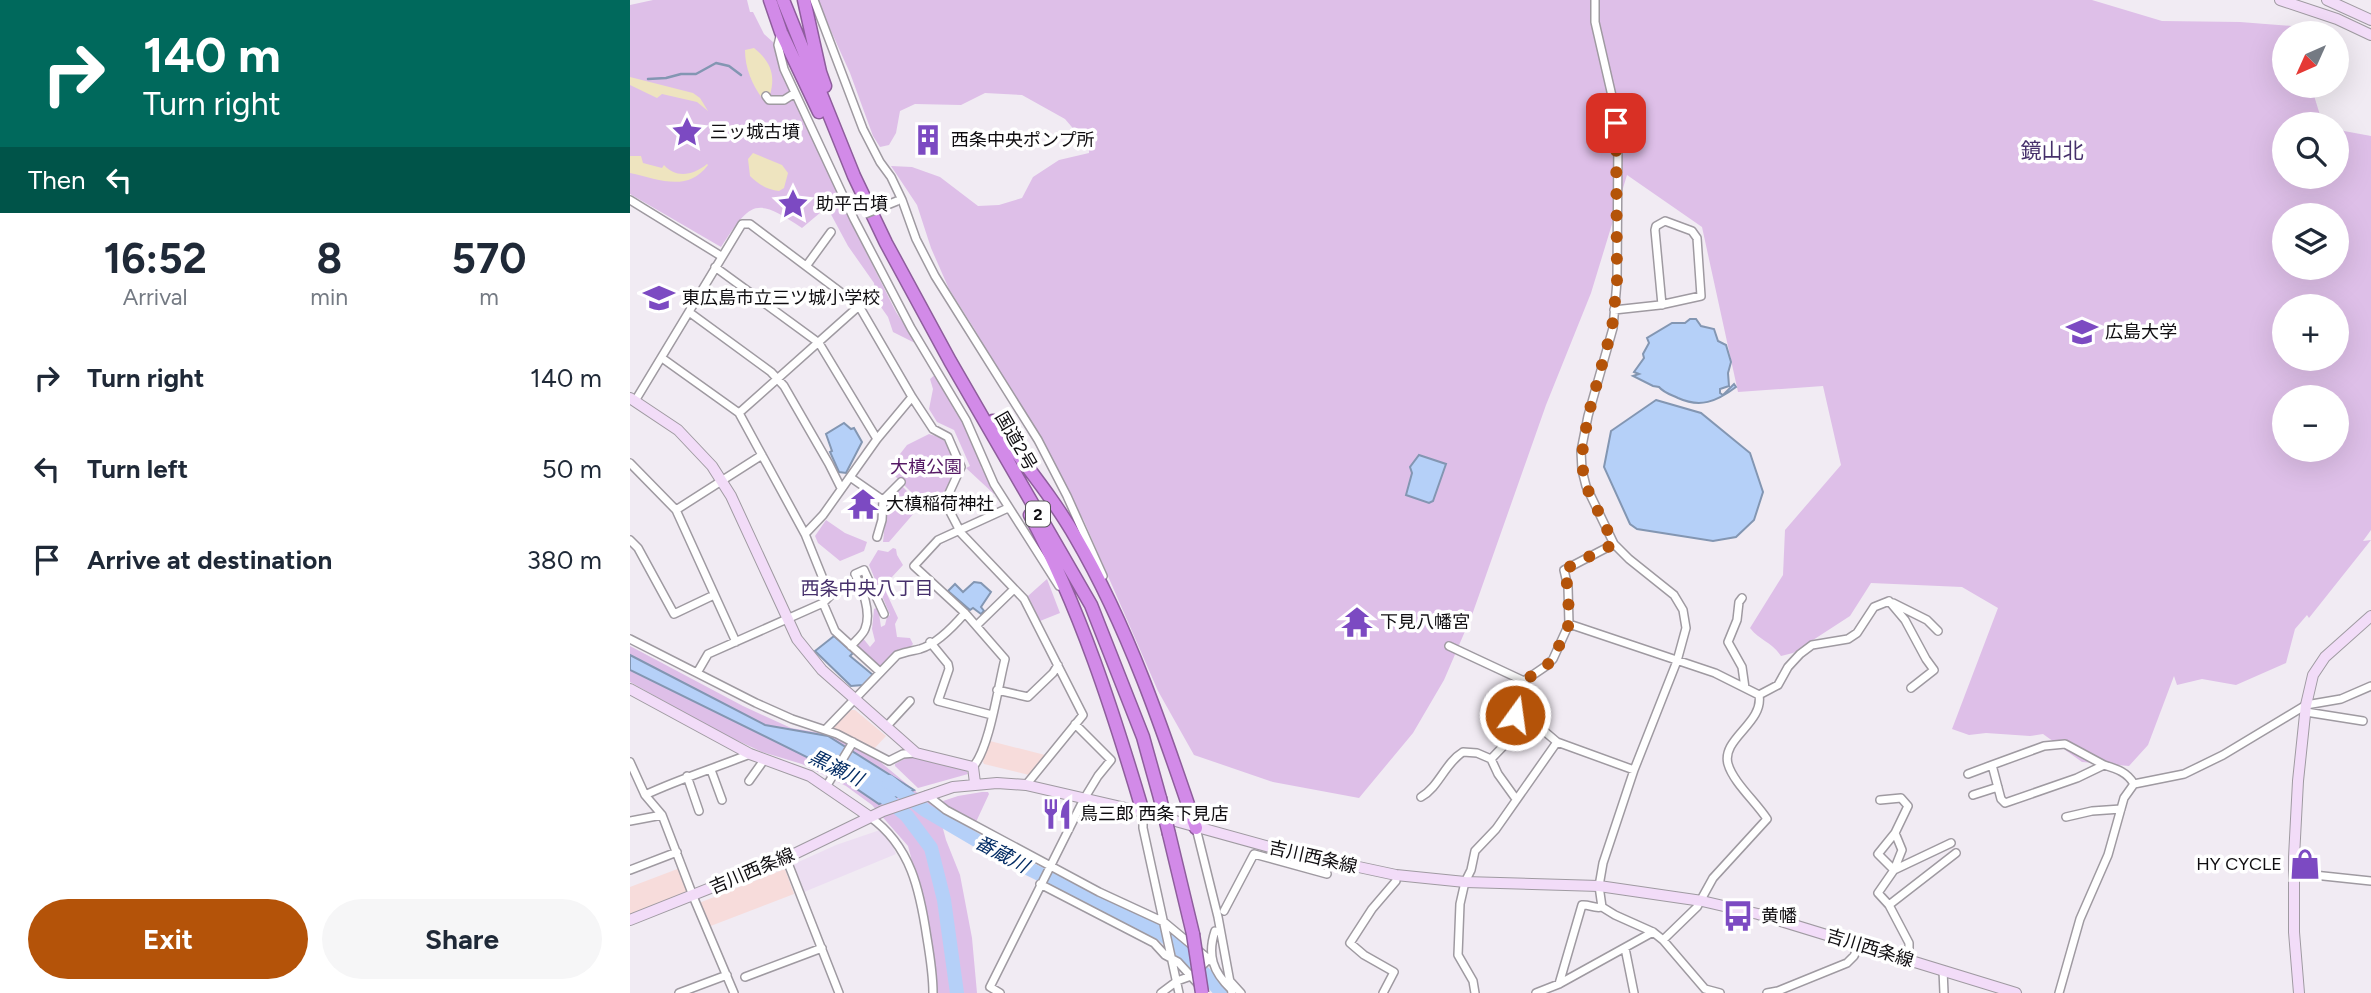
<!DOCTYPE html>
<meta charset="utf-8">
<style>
body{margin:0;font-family:Figtree,"Noto Sans JP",sans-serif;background:#f6f6f7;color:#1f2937;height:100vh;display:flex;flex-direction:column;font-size:26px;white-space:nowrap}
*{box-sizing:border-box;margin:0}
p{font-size:23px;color:#747a83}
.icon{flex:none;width:38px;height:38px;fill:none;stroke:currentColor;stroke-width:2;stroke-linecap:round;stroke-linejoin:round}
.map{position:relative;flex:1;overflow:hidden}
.drawer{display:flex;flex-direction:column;background:#fff;width:630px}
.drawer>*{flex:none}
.guide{background:#00695c;color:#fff;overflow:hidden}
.needle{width:46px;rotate:225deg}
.controls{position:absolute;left:1642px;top:21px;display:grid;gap:14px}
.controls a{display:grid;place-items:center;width:77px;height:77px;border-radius:50%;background:#fff;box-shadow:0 7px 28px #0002;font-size:35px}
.pin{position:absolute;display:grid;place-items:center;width:60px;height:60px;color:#fff;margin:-30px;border-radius:14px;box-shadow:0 4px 10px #0006}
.me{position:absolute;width:77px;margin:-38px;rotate:14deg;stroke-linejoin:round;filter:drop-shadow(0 0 5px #0008)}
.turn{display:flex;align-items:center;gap:24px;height:147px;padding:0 28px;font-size:32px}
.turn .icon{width:91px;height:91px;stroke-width:2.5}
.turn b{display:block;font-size:49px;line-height:60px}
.then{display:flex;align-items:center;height:66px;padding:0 28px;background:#0003;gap:14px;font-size:26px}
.eta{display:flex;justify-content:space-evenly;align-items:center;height:119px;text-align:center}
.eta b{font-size:42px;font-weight:700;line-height:49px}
.action{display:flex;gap:14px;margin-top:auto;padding:14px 28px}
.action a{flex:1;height:80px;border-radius:42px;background:#b45309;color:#fff;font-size:28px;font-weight:700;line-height:80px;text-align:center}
.action a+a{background:#f6f6f7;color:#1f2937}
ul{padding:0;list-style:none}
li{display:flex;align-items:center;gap:21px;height:91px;padding:0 28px}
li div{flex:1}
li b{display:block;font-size:26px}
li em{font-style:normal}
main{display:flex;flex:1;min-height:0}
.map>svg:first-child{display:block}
</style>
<main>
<section class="drawer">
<div class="guide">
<div class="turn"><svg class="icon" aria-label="right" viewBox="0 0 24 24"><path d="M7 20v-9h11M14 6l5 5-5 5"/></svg><div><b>140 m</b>Turn right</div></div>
<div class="then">Then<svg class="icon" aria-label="left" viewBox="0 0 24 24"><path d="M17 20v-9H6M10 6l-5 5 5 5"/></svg></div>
</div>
<div class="eta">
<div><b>16:52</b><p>Arrival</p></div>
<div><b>8</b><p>min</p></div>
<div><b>570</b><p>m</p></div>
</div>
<ul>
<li><svg class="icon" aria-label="right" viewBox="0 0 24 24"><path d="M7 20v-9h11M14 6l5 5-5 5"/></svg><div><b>Turn right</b></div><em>140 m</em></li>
<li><svg class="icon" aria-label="left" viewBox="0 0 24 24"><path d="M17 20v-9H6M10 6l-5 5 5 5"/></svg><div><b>Turn left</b></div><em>50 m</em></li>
<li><svg class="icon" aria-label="arrive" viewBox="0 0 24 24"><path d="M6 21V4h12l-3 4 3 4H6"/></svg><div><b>Arrive at destination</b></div><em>380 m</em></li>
</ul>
<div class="action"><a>Exit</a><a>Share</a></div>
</section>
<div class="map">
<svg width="1741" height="993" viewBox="0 0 1741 993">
<rect width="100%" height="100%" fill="#f1ebf3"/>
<!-- commercial -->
<path fill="#f7dcdb" d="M221 710H225L256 736 242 751 203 728Z
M360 741 415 755 417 758 403 776 354 764 353 762 357 743Z
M50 868 58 893 0 916V887Z
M155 869 164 894 78 927 69 903Z"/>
<!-- industrial -->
<path fill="#ecdef2" d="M250 830 261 842 266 854 174 892 164 864 206 845Z"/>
<!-- green -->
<path fill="#debfe8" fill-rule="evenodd" d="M23 0H117L120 12H123L134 34 144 43 152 69 209 198 266 312 287 344 263 332 258 317 246 300 244 283 218 246 197 207 172 228C125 196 121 202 91 247L0 194V5Z
M187 0H1462L1532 21 1610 22 1675 27 1681 33H1654V86H1681L1690 115 1704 124H1654V177H1706V126L1714 131 1741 136V530L1733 541 1741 540 1679 618 1677 615 1665 629 1656 663 1606 685 1572 679 1547 685 1544 676 1518 745 1499 766 1452 762 1413 734 1400 736 1356 733 1339 735 1322 729 1368 608 1332 587 1241 583 1220 616 1163 653 1151 656C1141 641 1130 641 1120 628L1153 575 1155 530 1211 465 1193 386 1108 392 1072 227 997 175 961 293 916 405 842 615 814 680 783 733 729 798 643 782 564 755 528 691 454 521 426 470 395 422 345 330 319 289 301 248 287 205 261 166 282 167 310 177 348 206 369 205 392 198 403 177 429 160 459 153V147L435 119 392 95 355 93 331 105 285 104 270 111 266 133 259 145 250 147 243 136 220 73ZM1654 215H1706V268H1654ZM1654 306H1706V359H1654ZM1654 397H1706V450H1654Z
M306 374 323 400 354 463 351 467 365 493 364 494 336 468 340 466 324 430 307 422 299 409 303 389 300 379Z
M299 434 312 438 316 443 326 467 311 500 300 507 290 501 264 475 263 463 277 445Z
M271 485 291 505 259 542H253L257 503Z
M196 520 215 533 237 542 234 551 210 561 188 543 185 536Z
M263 548 266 549 267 555 273 565 262 577 256 592 268 618 265 624 267 637 280 638 283 644 280 647 269 649 251 666 243 662 226 645 232 637 240 647 245 641 242 629 244 609 248 607 251 627 255 625 257 617 260 615 239 565 248 550 258 552Z
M417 579 430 613 410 621 398 596Z
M0 646 113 706 161 728 203 735 242 755 308 810 316 840 330 875 342 938 347 993H306L296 913 278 846 242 805 216 786 172 764 132 752 91 733 0 682Z
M278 757H286L336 769 338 774 288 788 265 766V764Z
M352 792H358L359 794 346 822 319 808 313 801 328 796Z"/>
<!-- sand -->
<path fill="#eee4bf" d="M124 48C140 61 146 74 140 95L132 98C122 84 115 68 115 50Z
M0 77 63 93 70 98 78 111 67 102 32 94 27 98 0 85Z
M123 153 152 165 158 173 154 188 149 191C137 189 129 185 120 176L118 159Z
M0 156H11L13 163 32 168 34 165C46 179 64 175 77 164L78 165C57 193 29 179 0 173Z"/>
<!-- water -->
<path fill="#b5d0f8" stroke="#8396b2" stroke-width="2" d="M1060 319H1066L1071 326 1084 329 1088 341 1096 345 1101 362 1098 373 1099 386 1090 389V393L1093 395 1104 384 1106 387C1086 402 1070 408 1048 398 1042 395 1034 393 1029 387L1023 386 1003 376 1009 374 1004 372 1014 358 1013 354 1019 343 1017 338 1042 323H1055Z
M1026 400 1071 413 1120 453 1133 492 1124 520 1106 537 1083 541 1007 529 1000 524 974 467 981 431Z
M214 423 221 429 224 428 232 442 216 473 209 472 200 452 202 451 196 434Z
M789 455 816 464 803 501 799 503 776 495 782 473 780 467Z
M344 582 351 583 361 592 351 607 354 611 351 614 343 608 340 610 318 591 325 584 333 592Z
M204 636 223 653 220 656 243 675 233 685 221 686 185 651Z
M0 655 135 725 198 736 284 790 249 804 187 762 0 670Z"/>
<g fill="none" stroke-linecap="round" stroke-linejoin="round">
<!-- stream -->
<path stroke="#8396b2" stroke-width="2.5" d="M18 79 36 78 51 74H66L86 63 99 66 111 75"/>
<!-- river -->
<path stroke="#b5d0f8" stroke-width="14" d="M259 782 295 810 375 857 532 934 563 961 592 993
M245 789 277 816 301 848 314 900 327 993"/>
<defs>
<path id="street" d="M184 0 233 129 250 162 261 177 272 200 286 239 305 276 408 440 437 496 473 576
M965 0V22L985 109 988 137 987 281 983 328 958 416 951 451 952 470 956 486 984 544 999 559 1044 595 1053 610 1056 628 1047 661 1004 770 973 863 969 886 972 907 985 915 1023 932 1033 940 1075 989 1090 993
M151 32 148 45 154 69 224 219 281 328 336 420 364 484 429 586
M136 96 139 100H154L165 93
M0 200 91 256
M177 265 201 232
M85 267 189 343 247 439
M984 310 1030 305 1071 296 1067 238 1062 231 1035 221 1026 226 1025 230 1032 305
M59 312 141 372 154 386 199 464 211 488
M32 358 109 413 175 534 200 596 193 603 78 654 67 673
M5 401 112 224H120L229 306 282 397 303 429 318 437 331 467 315 502 331 533 394 599 453 715 396 785
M109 413 229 306
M0 463 46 510 106 642
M220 477 253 500 271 482
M46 510 132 455
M175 534 193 515 247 439 282 397
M247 537 252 520 253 500
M0 540 8 548 44 614 84 595
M1112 598 1109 602 1107 620 1098 642 1112 667 1115 688
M1259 601 1275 620 1296 659 1304 670 1281 688
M193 603 205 631 250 672
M1263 603 1297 620 1308 631
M939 624 1085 673 1129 695C1134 723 1091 739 1098 764 1103 782 1126 802 1137 819L1083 878 1067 907 1033 940
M347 625 384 589
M0 639 126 703 162 719 207 734 259 761 273 754 286 753
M300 642 318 664 319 669 308 701 362 715
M221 646C225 641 233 635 235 629 242 612 232 589 225 574L234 570 254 614
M819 646 894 681
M367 690 398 697 423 673 428 665
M1129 695 1148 685 1158 667 1170 654 1182 645 1218 639 1227 633 1244 607 1259 601
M886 707 927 742 1004 770
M1676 712 1733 721
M256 727 280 701
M196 729 267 655C275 652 282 651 290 649 307 644 323 627 335 613
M1435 744 1474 765 1447 778 1375 803 1371 799 1362 765 1414 746Z
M0 762 15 795 32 815 65 901 104 993
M1474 765C1487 769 1497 772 1504 784
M343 767C360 747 368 686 375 659L335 613 284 566 308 540 378 508
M81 770 92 800
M1338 774 1362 765
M57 776 69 811
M119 781 134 760
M196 787 223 742
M15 795C49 779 85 768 120 754
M297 795 316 810 469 892 534 922 581 961
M1343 795 1368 787
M791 797C809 787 815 763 833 752L847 753 861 759
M886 799 868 774 861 759 884 735 886 707 894 681 916 666 923 659 939 624 938 587 934 570 984 544
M1250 800 1271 798 1278 806 1265 833 1248 854 1264 870 1248 893 1259 905 1279 943V960
M513 812V828L549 993
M240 817C281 846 290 891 297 938 300 956 303 974 303 993
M1436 817 1462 811 1491 809
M0 821 32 815
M566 828 588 917 602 993
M156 858 209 993
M0 870 47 852
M1264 870 1321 843
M1264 870 1272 850 1265 833
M1665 873 1741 881
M410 884 524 943 535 955 548 962 570 986
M1259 905 1326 853
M594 911 624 854 697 874
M585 931C577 955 583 972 601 989
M995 948 1004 993
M1313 970 1314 993
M115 977 192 948
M601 982 611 993
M929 984 952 905C959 904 964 909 972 907
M49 993 97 975
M370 993 360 987 454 799 468 776 481 760 445 724
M531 993 547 981 561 976 579 959
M753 993 764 972 734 955 720 943 742 909 766 881V875
M845 993 843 981 828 955 830 904 835 882 841 870 845 851 866 829 927 742
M906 993 929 984 1023 932
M1137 993 1148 991 1217 963 1224 956 1229 944
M1429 993 1450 919 1478 855 1494 798 1504 784 1554 774 1593 755 1676 705 1711 699 1741 686"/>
<path id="secondary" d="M1650 0 1707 19 1741 35
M1697 0 1741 20
M0 398 48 430 82 466 101 496 167 639 192 670 286 753 343 767 345 783
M0 689 120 754 180 776 240 817
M0 920 156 858 253 811 323 787 367 783 396 785 513 812 654 851 766 875 835 882 969 886 1072 901 1128 914 1386 993
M1669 993 1664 932V857L1668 781 1676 705 1683 675 1695 657 1741 616"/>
<path id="highway" d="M140 0 151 32 189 112
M153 0 224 176 256 243 320 361 461 605 513 737 530 798
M174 0 190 72 195 86
M363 421C391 460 422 496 446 538 498 627 533 730 566 828
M400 515C450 608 483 711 513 812
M539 834 563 934"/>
</defs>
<!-- street casing -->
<use href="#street" stroke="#9f9aa1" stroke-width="10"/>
<!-- secondary casing -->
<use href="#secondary" stroke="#9f9aa1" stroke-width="12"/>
<!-- highway casing -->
<use href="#highway" stroke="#8e5e9c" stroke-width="15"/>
<!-- street -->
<use href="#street" stroke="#fff" stroke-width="7"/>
<!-- secondary -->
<use href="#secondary" stroke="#f2dcf8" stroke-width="10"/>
<!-- highway -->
<use href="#highway" stroke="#d28ae8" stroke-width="12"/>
<defs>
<path id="street-bridge" d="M235 214 267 201"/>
<path id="highway-bridge" d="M530 798 539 834
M563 934 572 993"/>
</defs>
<!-- street-bridge casing -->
<use href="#street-bridge" stroke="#9f9aa1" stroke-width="10" stroke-linecap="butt"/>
<!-- highway-bridge casing -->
<use href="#highway-bridge" stroke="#8e5e9c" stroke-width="15" stroke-linecap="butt"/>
<!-- street-bridge -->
<use href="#street-bridge" stroke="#fff" stroke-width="7"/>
<!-- highway-bridge -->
<use href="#highway-bridge" stroke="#d28ae8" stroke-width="12"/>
</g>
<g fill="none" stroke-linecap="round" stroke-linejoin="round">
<!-- route -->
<path stroke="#b45309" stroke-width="12" stroke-dasharray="0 21.6" d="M885 715 894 681 916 666 923 659 939 624 938 587 933 570 984 544 956 486 951 460 958 416 982 328 984 310 987 281 986 123"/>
</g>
<!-- icons -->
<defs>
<symbol id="sight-bare" viewBox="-9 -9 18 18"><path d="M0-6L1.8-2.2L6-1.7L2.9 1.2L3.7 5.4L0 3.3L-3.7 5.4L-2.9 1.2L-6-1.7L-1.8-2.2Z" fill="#7c4ac2" stroke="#fff" stroke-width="2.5" paint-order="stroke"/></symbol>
<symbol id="building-bare" viewBox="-9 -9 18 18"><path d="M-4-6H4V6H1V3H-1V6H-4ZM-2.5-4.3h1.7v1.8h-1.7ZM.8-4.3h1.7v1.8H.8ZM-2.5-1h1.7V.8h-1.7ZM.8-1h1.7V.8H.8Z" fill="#7c4ac2" stroke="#fff" stroke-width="2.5" paint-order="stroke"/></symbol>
<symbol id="school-bare" viewBox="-9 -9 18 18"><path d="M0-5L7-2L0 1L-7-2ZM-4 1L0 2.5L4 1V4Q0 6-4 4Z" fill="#7c4ac2" stroke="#fff" stroke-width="2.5" paint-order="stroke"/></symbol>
<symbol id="university-bare" viewBox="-9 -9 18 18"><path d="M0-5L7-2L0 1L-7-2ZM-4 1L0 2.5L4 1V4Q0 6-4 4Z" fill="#7c4ac2" stroke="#fff" stroke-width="2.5" paint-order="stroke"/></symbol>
<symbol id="temple-bare" viewBox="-9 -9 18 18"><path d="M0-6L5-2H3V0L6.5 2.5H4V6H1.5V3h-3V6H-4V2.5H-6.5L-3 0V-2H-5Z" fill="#7c4ac2" stroke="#fff" stroke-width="2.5" paint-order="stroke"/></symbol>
<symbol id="restaurant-bare" viewBox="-9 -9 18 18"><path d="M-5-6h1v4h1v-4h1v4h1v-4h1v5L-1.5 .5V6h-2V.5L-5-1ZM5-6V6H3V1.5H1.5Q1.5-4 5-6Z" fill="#7c4ac2" stroke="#fff" stroke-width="2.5" paint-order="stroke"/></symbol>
<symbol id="shop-bare" viewBox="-9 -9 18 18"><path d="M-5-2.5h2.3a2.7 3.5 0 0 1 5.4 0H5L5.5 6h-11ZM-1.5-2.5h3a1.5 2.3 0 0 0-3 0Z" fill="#7c4ac2" stroke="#fff" stroke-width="2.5" paint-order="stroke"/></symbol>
<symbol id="bus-bare" viewBox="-9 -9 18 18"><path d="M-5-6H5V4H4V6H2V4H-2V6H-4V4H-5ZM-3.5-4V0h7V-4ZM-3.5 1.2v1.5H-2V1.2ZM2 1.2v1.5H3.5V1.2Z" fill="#7c4ac2" stroke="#fff" stroke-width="2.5" paint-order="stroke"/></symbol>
</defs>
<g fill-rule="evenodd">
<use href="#sight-bare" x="35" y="110" width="44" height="44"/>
<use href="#building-bare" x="276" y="118" width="44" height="44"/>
<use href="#sight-bare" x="141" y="182" width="44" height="44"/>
<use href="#school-bare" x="7" y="276" width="44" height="44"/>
<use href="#university-bare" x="1430" y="310" width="44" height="44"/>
<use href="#temple-bare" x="211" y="482" width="44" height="44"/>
<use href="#temple-bare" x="705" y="600" width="44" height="44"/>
<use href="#restaurant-bare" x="405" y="792" width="44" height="44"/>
<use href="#shop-bare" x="1653" y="842" width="44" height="44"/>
<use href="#bus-bare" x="1086" y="894" width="44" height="44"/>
</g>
<g text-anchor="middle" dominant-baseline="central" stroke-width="7" stroke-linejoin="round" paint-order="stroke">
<!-- shield labels -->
<rect fill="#fff" stroke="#575658" stroke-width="2" x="396" y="501.5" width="24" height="25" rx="5"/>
<g font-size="16" font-weight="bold" fill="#0f0d10">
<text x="408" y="514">2</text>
</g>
<!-- poi labels -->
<g font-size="18" fill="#0f0d10" stroke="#fff" text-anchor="start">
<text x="80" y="132">三ッ城古墳</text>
<text x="321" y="140">西条中央ポンプ所</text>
<text x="186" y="204">助平古墳</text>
<text x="52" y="298">東広島市立三ツ城小学校</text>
<text x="1475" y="332">広島大学</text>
<text x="256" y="504">大槙稲荷神社</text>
<text x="750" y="622">下見八幡宮</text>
<text x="450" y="814">鳥三郎 西条下見店</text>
<text x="1652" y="864" text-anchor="end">HY CYCLE</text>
<text x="1131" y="916">黄幡</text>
</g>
<!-- street labels -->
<g font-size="18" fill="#0f0d10" stroke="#fff">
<text transform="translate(386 441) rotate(60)">国道2号</text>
<text transform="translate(683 857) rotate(13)">吉川西条線</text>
<text transform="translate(122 871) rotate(-23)">吉川西条線</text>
<text transform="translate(1240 948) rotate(17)">吉川西条線</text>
</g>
<!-- park labels -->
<g font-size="18" fill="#551965" stroke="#fff">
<text x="296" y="467">大槙公園</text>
</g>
<!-- neighbourhood labels -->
<g font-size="19" fill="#46306b" stroke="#fff">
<text x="237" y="588">西条中央八丁目</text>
</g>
<!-- water labels -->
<g font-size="19" font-style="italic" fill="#032c64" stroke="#fff">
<text transform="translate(206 768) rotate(26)">黒瀬川</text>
<text transform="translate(372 854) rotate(28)">番蔵川</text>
</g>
<!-- quarter labels -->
<g font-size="21" fill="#46306b" stroke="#fff">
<text x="1422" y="150">鏡山北</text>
</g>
</g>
</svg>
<div class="controls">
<a><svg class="needle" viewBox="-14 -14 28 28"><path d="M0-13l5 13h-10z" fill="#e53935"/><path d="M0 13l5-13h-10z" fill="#747a83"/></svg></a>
<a><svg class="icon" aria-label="search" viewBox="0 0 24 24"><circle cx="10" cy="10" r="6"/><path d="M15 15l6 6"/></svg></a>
<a><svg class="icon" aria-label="layers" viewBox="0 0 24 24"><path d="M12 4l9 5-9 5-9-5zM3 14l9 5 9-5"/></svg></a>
<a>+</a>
<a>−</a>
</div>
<div class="pin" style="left:986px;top:123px;background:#d93025"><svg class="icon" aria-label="arrive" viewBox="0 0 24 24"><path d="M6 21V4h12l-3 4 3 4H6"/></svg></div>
<svg class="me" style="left:885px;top:715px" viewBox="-20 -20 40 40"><circle r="17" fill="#b45309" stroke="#fff" stroke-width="3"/><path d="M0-11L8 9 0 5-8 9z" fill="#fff"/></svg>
</div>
</main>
